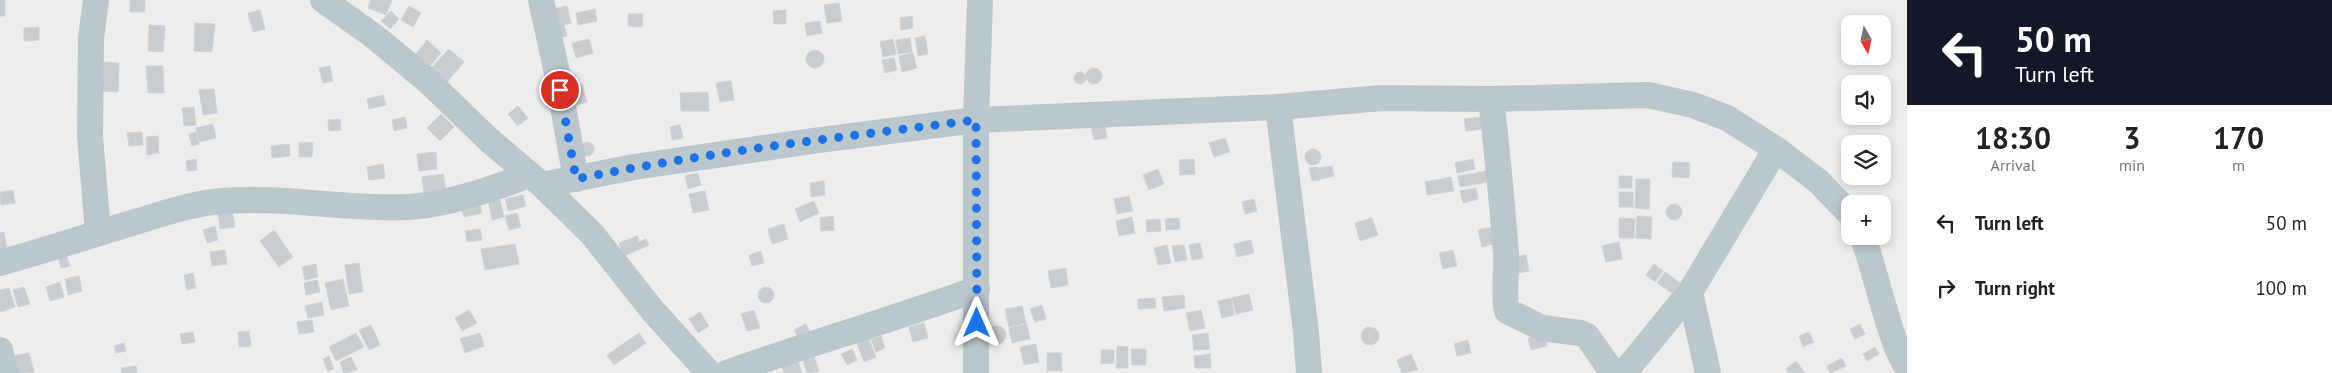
<!DOCTYPE html>
<style>
body{margin:0;font-family:"PT Sans",sans-serif;background:#f6f6f6;color:#222;height:100vh;display:flex;flex-direction:column;font-size:19px;white-space:nowrap}
*{box-sizing:border-box;margin:0}
p{font-size:16px;color:#767676}
.icon{flex:none;width:28px;height:28px;fill:none;stroke:currentColor;stroke-width:2;stroke-linecap:round;stroke-linejoin:round}
.map{position:relative;flex:1;overflow:hidden}
.drawer{display:flex;flex-direction:column;background:#fff;width:425px}
.drawer>*{flex:none}
.top-card{background:#111827;color:#fff;overflow:hidden}
.needle{width:32px;rotate:171deg}
.tools{position:absolute;left:1841px;top:15px;display:grid;gap:10px}
.tools a{display:grid;place-items:center;width:50px;height:50px;border-radius:10px;background:#fff;box-shadow:0 2px 8px #0003;font-size:25px}
.pin{position:absolute;display:grid;place-items:center;width:42px;height:42px;color:#fff;margin:-21px;border:2px solid #fff;border-radius:50%;box-shadow:0 1px 5px #0007}
.me{position:absolute;width:55px;margin:-28px;rotate:0deg;stroke-linejoin:round;filter:drop-shadow(0 0 4px #0008)}
.turn{display:flex;align-items:center;gap:18px;height:105px;padding:0 25px;font-size:22px}
.turn .icon{width:65px;height:65px;stroke-width:2.5}
.turn b{display:block;font-size:35px;line-height:42px}
.eta{display:flex;justify-content:space-evenly;align-items:center;height:85px;text-align:center}
.eta b{font-size:30px;font-weight:800;line-height:35px}
ul{padding:0;list-style:none}
li{display:flex;align-items:center;gap:15px;height:65px;padding:0 25px}
li div{flex:1}
li b{display:block;font-size:19px}
li em{font-style:normal}
main{display:flex;flex:1;min-height:0}
.map>svg:first-child{display:block}
</style>
<main>
<div class="map">
<svg width="1907" height="373" viewBox="0 0 1907 373">
<rect width="100%" height="100%" fill="#efecec"/>
<!-- building -->
<path fill="#c8cdd1" stroke="#d0d4d8" d="M0 0H5V16H0Z
M130 0H145V12H130Z
M371 0H392L386 15 368 8Z
M839 3 842 21 827 23 824 5Z
M409 6 421 13 413 27 401 20Z
M567 6 571 23 564 25 567 36 554 39 547 10Z
M595 9 597 21 578 25 576 13Z
M260 10 265 29 253 32 248 13Z
M786 10V24H774L773 11Z
M391 11 399 19 390 29 381 21Z
M628 14H643L642 27 628 26Z
M912 16 913 28 901 30 900 18Z
M820 21 822 33 807 36 805 23Z
M195 23 215 24 212 52 194 51Z
M149 25 165 26 163 52 148 51Z
M39 27V40L24 41V28Z
M925 36 928 54 918 56 915 38Z
M910 38 912 52 898 54 896 40Z
M589 39 593 53 576 58 572 43Z
M893 39 896 54 883 57 880 42Z
M427 40 441 53 430 66 416 54Z
M449 49 464 62 447 82 431 68Z
M806 59a9 9 0 1 1 18 0a9 9 0 1 1-18 0Z
M913 53 917 68 902 72 899 56Z
M894 58 897 70 885 73 882 60Z
M104 62 119 63 118 92 102 91Z
M146 66H163L164 93H148Z
M330 66 333 81 323 83 319 68Z
M1086 76a8 8 0 1 1 16 0a8 8 0 1 1-16 0Z
M1074 78a6 6 0 1 1 12 0a6 6 0 1 1-12 0Z
M731 81 734 100 720 102 716 83Z
M582 84 587 102 571 107 566 89Z
M214 89 217 113 203 115 199 90Z
M708 92 709 111H681L680 93Z
M383 95 386 105 369 109 367 99Z
M518 106 528 118 518 126 508 114Z
M194 107 196 125 184 126 182 108Z
M441 114 454 127 440 141 427 128Z
M405 117 407 128 394 131 392 120Z
M1483 117 1484 129 1466 131 1464 119Z
M340 119 341 130 329 131 328 120Z
M213 124 216 138 199 142 196 128Z
M680 125 683 138 672 140 670 127Z
M1105 126 1107 138 1094 140 1091 128Z
M142 132 143 145 129 146 127 133Z
M196 132 199 144 192 146 189 134Z
M158 136 159 153 147 155 146 137Z
M1225 138 1230 152 1214 157 1209 143Z
M580 149a7 7 0 1 1 14 0a7 7 0 1 1-14 0Z
M299 142 313 143 312 157H299Z
M289 144 290 156 272 158 271 146Z
M1305 157a8 8 0 1 1 16 0a8 8 0 1 1-16 0Z
M436 152 437 169 419 171 417 154Z
M196 159 197 170 187 171 186 161Z
M1194 159 1195 174 1180 175 1179 160Z
M1473 159 1475 169 1457 173 1455 163Z
M1673 162 1690 163 1689 178 1672 177Z
M383 164 385 178 369 180 367 167Z
M1332 166 1334 176 1320 179 1318 168Z
M1317 167 1320 180 1312 181 1309 168Z
M1158 169 1164 184 1149 190 1143 175Z
M1487 171 1488 182 1460 187 1458 176Z
M698 173 701 185 688 189 685 176Z
M443 174 446 190 424 193 422 177Z
M1619 176H1632V188H1619Z
M1451 177 1454 191 1427 195 1425 182Z
M1636 179H1650L1649 209 1635 208Z
M824 181 825 195 811 197 810 183Z
M1476 188 1478 199 1463 203 1460 191Z
M13 190 15 203 1 205 0 192Z
M705 191 709 210 693 213 689 194Z
M1619 192H1633V207H1619Z
M523 195 526 206 508 211 505 199Z
M1129 196 1133 211 1117 214 1114 199Z
M479 198 482 213 464 217 460 203Z
M1254 199 1257 211 1245 214 1242 202Z
M500 200 504 217 492 220 489 203Z
M814 201 819 213 800 222 795 209Z
M1666 212a8 8 0 1 1 16 0a8 8 0 1 1-16 0Z
M232 210 235 227 220 229 218 212Z
M517 213 521 227 509 230 505 216Z
M833 216 834 230 821 231 820 218Z
M1637 216 1652 217 1651 239 1636 238Z
M1132 217 1135 233 1119 236 1116 221Z
M1179 218 1180 229 1166 230 1165 219Z
M1372 218 1378 235 1360 241 1355 223Z
M1619 218 1635 219 1634 238H1619Z
M1160 219 1161 231 1147 232 1146 220Z
M784 224 788 239 772 244 768 229Z
M215 226 218 240 207 243 203 230Z
M1492 227 1496 243 1482 247 1478 230Z
M480 229 482 240 467 242 465 231Z
M274 230 293 257 279 267 260 241Z
M4 232 7 250 0 252V233Z
M637 236 639 242 646 239 649 245 624 256 619 243Z
M1251 240 1254 253 1237 257 1234 244Z
M1619 242 1622 259 1606 262 1602 246Z
M1200 243 1203 258 1192 260 1189 245Z
M515 244 519 264 485 270 481 249Z
M1167 245 1171 263 1158 265 1154 248Z
M1184 245 1187 260 1175 262 1172 246Z
M225 250 227 264 212 266 210 252Z
M1453 250 1457 266 1443 269 1439 253Z
M761 251 764 263 752 266 749 255Z
M66 254 70 266 61 268 58 256Z
M1526 255 1529 271 1513 274 1510 257Z
M359 263 363 292 349 294 345 265Z
M316 264 318 277 305 280 302 267Z
M1654 264 1663 271 1655 282 1646 275Z
M1066 268 1068 285 1051 288 1048 271Z
M1665 272 1680 283 1672 293 1657 283Z
M193 273 196 288 187 290 184 275Z
M79 276 82 291 68 295 65 279Z
M343 279 349 306 331 310 325 283Z
M317 280 320 292 306 295 304 283Z
M60 282 64 297 50 301 46 287Z
M758 295a8 8 0 1 1 16 0a8 8 0 1 1-16 0Z
M24 287 30 304 18 307 13 290Z
M9 288 15 307 0 312V290Z
M1249 294 1253 310 1236 314 1232 298Z
M1184 295 1185 308 1164 311 1162 297Z
M1155 298 1156 308 1138 309V299Z
M1231 298 1234 315 1222 318 1218 301Z
M322 302 324 315 308 318 305 306Z
M1042 305 1046 319 1035 322 1030 309Z
M1022 306 1026 323 1009 327 1005 309Z
M469 310 477 323 462 331 455 318Z
M754 310 760 328 747 331 741 314Z
M1201 310 1205 328 1190 331 1186 313Z
M700 312 709 326 698 333 689 319Z
M312 320 314 332 299 334 297 322Z
M924 323 928 338 913 342 909 327Z
M806 324 814 340 802 346 794 330Z
M1027 324 1030 339 1012 343 1009 328Z
M1860 324 1865 334 1855 339 1850 329Z
M371 325 380 345 369 350 359 330Z
M988 335a9 9 0 1 1 18 0a9 9 0 1 1-18 0Z
M1361 336a9 9 0 1 1 18 0a9 9 0 1 1-18 0Z
M249 331 251 346 239 347 238 332Z
M193 332 195 342 182 344 180 334Z
M1809 332 1814 342 1803 347 1799 336Z
M356 333 364 347 336 361 329 347Z
M480 333 484 346 465 353 460 339Z
M639 333 646 343 614 365 607 355Z
M1208 333 1210 349 1194 350 1192 335Z
M1545 334 1547 346 1531 350 1528 338Z
M881 336 885 348 876 352 871 339Z
M868 337 876 357 864 362 856 341Z
M1468 340 1471 353 1457 356 1454 344Z
M124 343 126 351 116 353 114 346Z
M1036 344 1039 362 1024 365 1020 347Z
M1117 346 1128 347V368H1116Z
M1875 347 1879 354 1867 361 1863 354Z
M852 349 857 360 847 365 841 354Z
M1131 349H1146V365H1132Z
M1101 350H1114V363L1101 364Z
M29 353 34 372 18 373 13 356Z
M813 353 819 371 807 373 802 357Z
M1047 353H1061L1062 371H1047Z
M1210 354 1211 368H1195L1194 356Z
M1411 354 1418 370 1402 373 1397 360Z
M329 356 334 369 328 371 323 359Z
M351 357 357 370 344 373 340 362Z
M1842 358 1846 366 1830 373 1827 366Z
M798 361 802 373H784L782 366Z
M1796 361 1805 373H1789L1786 369Z
M136 366 137 373H122L121 368Z"/>
<g fill="none" stroke-linecap="round" stroke-linejoin="round">
<!-- street -->
<path stroke="#bac7cc" stroke-width="26" d="M96 0 91 38 90 136 98 233
M323 0 375 37 429 82 489 140 542 185 592 234 653 311 709 373
M541 0 557 73 576 179
M1491 99C1497 150 1502 202 1506 253 1507 270 1503 296 1507 311L1542 328 1580 333 1587 336 1613 373
M1278 107 1306 332 1309 373
M542 185 634 167 812 141 976 120 1278 107 1382 98 1491 99 1648 95 1693 105 1727 118 1776 149 1818 181 1850 214
M1862 236C1873 260 1893 354 1907 366
M0 263C46 250 92 235 138 221 165 213 194 203 223 201 284 196 346 210 408 207 446 205 493 189 529 175
M1690 292 1708 373
M0 350 6 373
M727 373C810 343 895 319 977 289
M976 373V120L980 0
M1624 373 1690 292 1776 149"/>
</g>
<g fill="none" stroke-linecap="round" stroke-linejoin="round">
<!-- route -->
<path stroke="#1a73e8" stroke-width="9" stroke-dasharray="0 16.2" d="M560 90 576 179C708 152 842 137 976 120L977 323"/>
</g>
</svg>
<div class="tools">
<a><svg class="needle" viewBox="-14 -14 28 28"><path d="M0-13l5 13h-10z" fill="#e53935"/><path d="M0 13l5-13h-10z" fill="#767676"/></svg></a>
<a><svg class="icon" aria-label="sound" viewBox="0 0 24 24"><path d="M4 9h4l5-4v14l-5-4H4zM17 9q2 3 0 6"/></svg></a>
<a><svg class="icon" aria-label="layers" viewBox="0 0 24 24"><path d="M12 4l9 5-9 5-9-5zM3 14l9 5 9-5"/></svg></a>
<a>+</a>
</div>
<div class="pin" style="left:560px;top:90px;background:#d93025"><svg class="icon" aria-label="arrive" viewBox="0 0 24 24"><path d="M6 21V4h12l-3 4 3 4H6"/></svg></div>
<svg class="me" style="left:977px;top:323px" viewBox="-20 -20 40 40"><path d="M0-17L14 15 0 8-14 15z" fill="#1a73e8" stroke="#fff" stroke-width="4"/></svg>
</div>
<section class="drawer">
<div class="top-card">
<div class="turn"><svg class="icon" aria-label="left" viewBox="0 0 24 24"><path d="M17 20v-9H6M10 6l-5 5 5 5"/></svg><div><b>50 m</b>Turn left</div></div>
</div>
<div class="eta">
<div><b>18:30</b><p>Arrival</p></div>
<div><b>3</b><p>min</p></div>
<div><b>170</b><p>m</p></div>
</div>
<ul>
<li><svg class="icon" aria-label="left" viewBox="0 0 24 24"><path d="M17 20v-9H6M10 6l-5 5 5 5"/></svg><div><b>Turn left</b></div><em>50 m</em></li>
<li><svg class="icon" aria-label="right" viewBox="0 0 24 24"><path d="M7 20v-9h11M14 6l5 5-5 5"/></svg><div><b>Turn right</b></div><em>100 m</em></li>
</ul>
</section>
</main>
